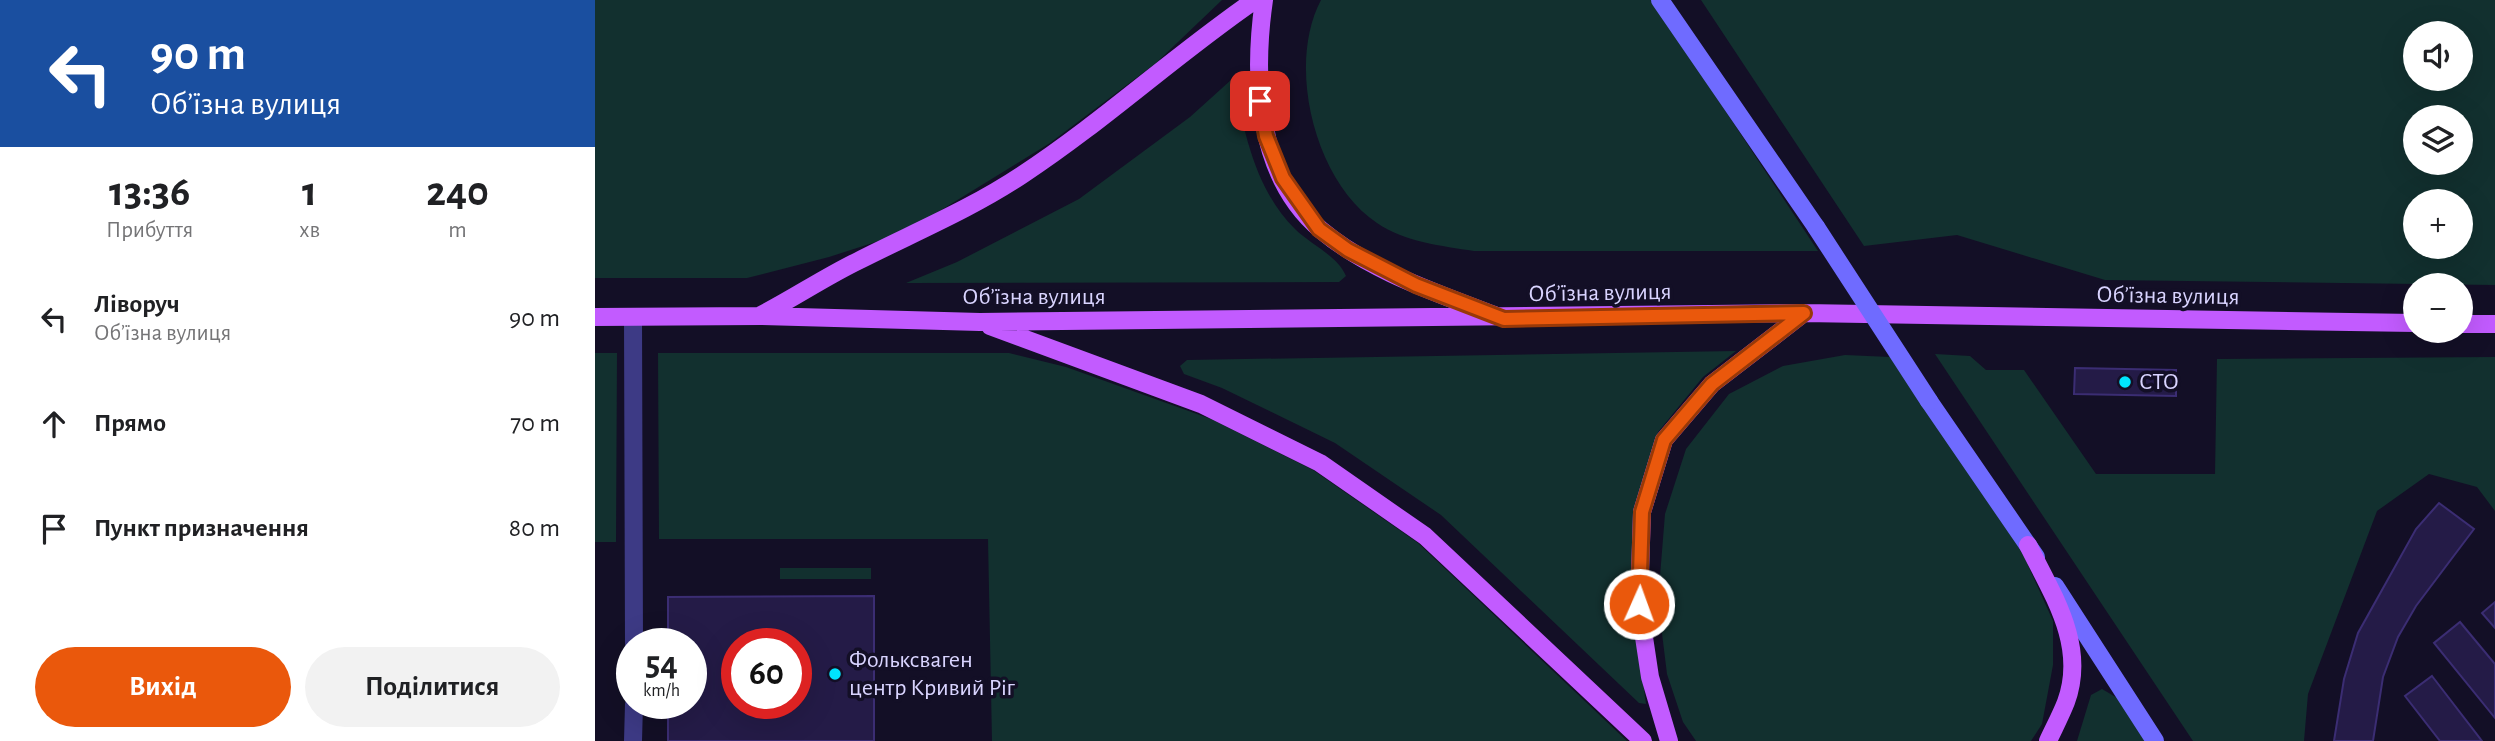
<!DOCTYPE html>
<html lang="uk">
<meta charset="utf-8">
<style>
body{margin:0;font-family:"Alegreya Sans",sans-serif;background:#f2f2f2;color:#202124;height:100vh;display:flex;flex-direction:column;font-size:26px;white-space:nowrap}
*{box-sizing:border-box;margin:0}
p{font-size:23px;color:#757577}
.icon{flex:none;width:38px;height:38px;fill:none;stroke:currentColor;stroke-width:2;stroke-linecap:round;stroke-linejoin:round}
.map{position:relative;flex:1;overflow:hidden}
.drawer{display:flex;flex-direction:column;background:#fff;width:595px}
.drawer>*{flex:none}
.guide{background:#1a4fa0;color:#fff;overflow:hidden}
.fabs{position:absolute;left:1808px;top:21px;display:grid;gap:14px}
.fabs a{display:grid;place-items:center;width:70px;height:70px;border-radius:50%;background:#fff;box-shadow:0 7px 28px #0002;font-size:35px}
.speed{position:absolute;left:21px;top:628px;display:flex;gap:14px;font-size:35px;font-weight:700;text-align:center}
.speed>*{display:grid;place-content:center;width:91px;height:91px;border-radius:50%;background:#fff;box-shadow:0 7px 28px #0002;line-height:1}
.speed small{font-size:18px;font-weight:400}
.speed .limit{border:10px solid #d22;background:#fff;color:#111}
.pin{position:absolute;display:grid;place-items:center;width:60px;height:60px;color:#fff;margin:-30px;border-radius:14px;box-shadow:0 4px 10px #0006}
.me{position:absolute;width:77px;margin:-38px;rotate:2deg;stroke-linejoin:round;filter:drop-shadow(0 0 5px #0008)}
.turn{display:flex;align-items:center;gap:24px;height:147px;padding:0 35px;font-size:32px}
.turn .icon{width:91px;height:91px;stroke-width:2.5}
.turn b{display:block;font-size:49px;line-height:60px}
.eta{display:flex;justify-content:space-evenly;align-items:center;height:119px;text-align:center}
.eta b{font-size:42px;font-weight:600;line-height:49px}
.button{display:flex;gap:14px;margin-top:auto;padding:14px 35px}
.button a{flex:1;height:80px;border-radius:42px;background:#ea580c;color:#fff;font-size:28px;font-weight:600;line-height:80px;text-align:center}
.button a+a{background:#f2f2f2;color:#202124}
ul{padding:0;list-style:none}
li{display:flex;align-items:center;gap:21px;height:105px;padding:0 35px}
li div{flex:1}
li b{display:block;font-size:26px}
li em{font-style:normal}
main{display:flex;flex:1;min-height:0}
.map>svg:first-child{display:block}
</style>
<main>
<section class="drawer">
<div class="guide">
<div class="turn"><svg class="icon" aria-label="left" viewBox="0 0 24 24"><path d="M17 20v-9H6M10 6l-5 5 5 5"/></svg><div><b>90 m</b>Обʼїзна вулиця</div></div>
</div>
<div class="eta">
<div><b>13:36</b><p>Прибуття</p></div>
<div><b>1</b><p>хв</p></div>
<div><b>240</b><p>m</p></div>
</div>
<ul>
<li><svg class="icon" aria-label="left" viewBox="0 0 24 24"><path d="M17 20v-9H6M10 6l-5 5 5 5"/></svg><div><b>Ліворуч</b><p>Обʼїзна вулиця</p></div><em>90 m</em></li>
<li><svg class="icon" aria-label="ahead" viewBox="0 0 24 24"><path d="M12 20V5M6 11l6-6 6 6"/></svg><div><b>Прямо</b></div><em>70 m</em></li>
<li><svg class="icon" aria-label="arrive" viewBox="0 0 24 24"><path d="M6 21V4h12l-3 4 3 4H6"/></svg><div><b>Пункт призначення</b></div><em>80 m</em></li>
</ul>
<div class="button"><a>Вихід</a><a>Поділитися</a></div>
</section>
<div class="map">
<svg width="1900" height="741" viewBox="0 0 1900 741">
<rect width="100%" height="100%" fill="#130f26"/>
<!-- green -->
<path fill="#12302f" fill-rule="evenodd" d="M0 0H627L561 63 455 143 338 215 293 238 234 257 152 278H0Z
M726 0H1057L1223 251H879C847 246 810 242 782 223 720 182 691 66 726 0Z
M1106 0H1900V285L1510 280 1362 235 1269 246ZM1820 33H1866V79H1820ZM1820 117H1866V163H1820ZM1820 201H1866V247H1820Z
M636 80 640 84C649 134 662 192 700 229 715 244 743 256 751 276L744 282 311 283 362 262 484 199 595 117Z
M1141 351 1108 377 1063 432 1038 511 1037 603 1051 704 1044 703 846 515 740 443 627 388 589 374 585 366 592 360Z
M0 353H22L21 542H0Z
M63 353H414L471 367 616 419 718 470 823 543 1032 741H397L393 539H64Z
M1340 354 1375 356 1391 370H1429L1501 474H1620L1622 359 1900 357V511L1882 487 1834 474 1782 511 1713 694 1709 741H1598Z
M1250 355 1295 357 1427 552 1458 621V665L1447 724 1436 741H1101L1088 722 1072 674 1063 601 1070 514 1091 449 1134 394 1188 366Z
M185 568H276V579H185Z
M1507 689 1524 699 1552 741H1482L1496 695Z"/>
<!-- building -->
<path fill="#241b47" stroke="#3b2d73" stroke-width="2" fill-rule="evenodd" d="M1480 368 1581 370V396L1479 394Z
M1844 503 1879 529 1821 606 1803 637 1788 677 1778 741H1739L1749 679 1763 633 1821 529Z
M279 596V741H73V704H96V644H73V597ZM142 644H201V704H142Z
M1900 602V628L1887 613Z
M1865 622 1900 664V718L1839 643Z
M1837 676 1887 741H1845L1810 696Z"/>
<g fill="none" stroke-linecap="round" stroke-linejoin="round">
<!-- service -->
<path stroke="#3d3a85" stroke-width="18" d="M38 317 39 644
M38 741 39 704"/>
<!-- secondary -->
<path stroke="#6f6bff" stroke-width="18" d="M1065 0 1221 227
M1334 401 1441 557
M1460 586 1560 741"/>
<!-- primary -->
<path stroke="#c25bff" stroke-width="18" d="M669 0C658 76 661 176 726 230 775 271 840 292 899 315
M166 315C199 298 230 277 263 261 318 233 376 209 427 175 509 121 580 55 660 0
M0 317 166 316 385 322 1209 313 1820 323
M1866 324H1900
M395 326 606 404 725 463 830 536 1048 741
M1433 545C1457 594 1492 645 1471 702 1466 715 1459 728 1453 741
M1074 741 1055 677 1044 604 1047 512 1069 440 1117 384 1209 313"/>
<!-- secondary-bridge -->
<path stroke="#6f6bff" stroke-width="18" d="M1221 227 1334 401"/>
</g>
<g fill="none" stroke-linecap="round" stroke-linejoin="round">
<defs>
<path id="route" d="M665 101 671 136 688 178 724 229 753 250 821 285 909 319 1209 313 1117 384 1069 440 1047 512 1044 604"/>
</defs>
<!-- route casing -->
<use href="#route" stroke="#983908" stroke-width="18"/>
<!-- route -->
<use href="#route" stroke="#ea580c" stroke-width="12"/>
</g>
<!-- markers -->
<g fill="#00e5ff" stroke="#130f26" stroke-width="2.5">
<circle cx="1530" cy="382" r="7"/>
<circle cx="240" cy="674" r="7"/>
</g>
<g text-anchor="middle" dominant-baseline="central" stroke-width="7" stroke-linejoin="round" paint-order="stroke">
<!-- street labels -->
<g font-size="24" fill="#d9d4ff" stroke="#130f26">
<text transform="translate(1005 293) rotate(-1)">Обʼїзна вулиця</text>
<text transform="translate(1573 296) rotate(1)">Обʼїзна вулиця</text>
<text x="439" y="297">Обʼїзна вулиця</text>
</g>
<!-- poi labels -->
<g font-size="24" fill="#d9d4ff" stroke="#130f26" text-anchor="start">
<text x="1544" y="382">СТО</text>
<text x="254" y="660">Фольксваген<tspan x="254" dy="28">центр Кривий Ріг</tspan></text>
</g>
</g>
</svg>
<div class="fabs">
<a><svg class="icon" aria-label="sound" viewBox="0 0 24 24"><path d="M4 9h4l5-4v14l-5-4H4zM17 9q2 3 0 6"/></svg></a>
<a><svg class="icon" aria-label="layers" viewBox="0 0 24 24"><path d="M12 4l9 5-9 5-9-5zM3 14l9 5 9-5"/></svg></a>
<a>+</a>
<a>−</a>
</div>
<div class="speed"><div>54<small>km/h</small></div><div class="limit">60</div></div>
<div class="pin" style="left:665px;top:101px;background:#d93025"><svg class="icon" aria-label="arrive" viewBox="0 0 24 24"><path d="M6 21V4h12l-3 4 3 4H6"/></svg></div>
<svg class="me" style="left:1044px;top:604px" viewBox="-20 -20 40 40"><circle r="17" fill="#ea580c" stroke="#fff" stroke-width="3"/><path d="M0-11L8 9 0 5-8 9z" fill="#fff"/></svg>
</div>
</main>
